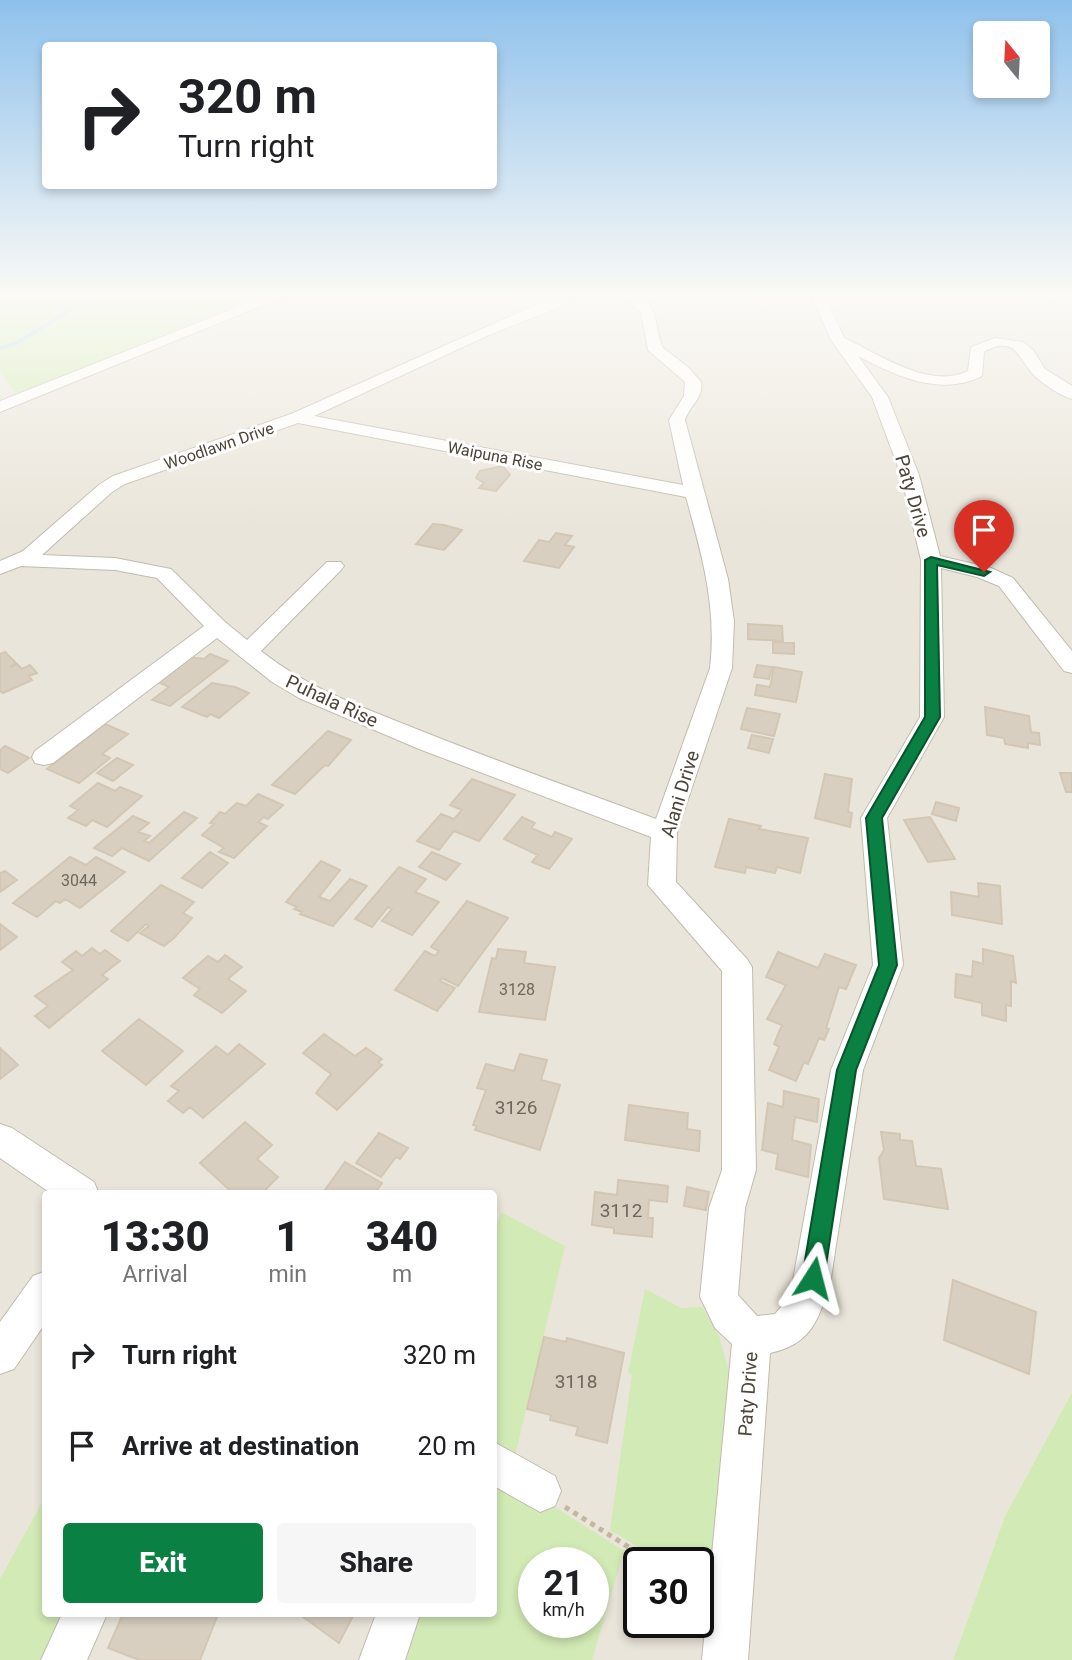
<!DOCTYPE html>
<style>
body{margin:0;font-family:Roboto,sans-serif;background:#f6f6f6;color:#202124;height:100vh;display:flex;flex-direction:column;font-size:26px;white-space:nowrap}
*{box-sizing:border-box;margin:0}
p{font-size:23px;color:#757577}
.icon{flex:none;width:38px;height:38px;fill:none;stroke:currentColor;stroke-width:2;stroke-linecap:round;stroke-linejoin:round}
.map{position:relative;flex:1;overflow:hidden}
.details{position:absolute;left:42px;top:1190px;width:455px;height:427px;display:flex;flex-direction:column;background:#fff;border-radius:7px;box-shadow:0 4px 10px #0003}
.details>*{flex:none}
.guide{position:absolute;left:42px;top:42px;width:455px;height:147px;border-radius:7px;box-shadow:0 4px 10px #0003;background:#fff;color:#202124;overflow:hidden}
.needle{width:46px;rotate:342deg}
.controls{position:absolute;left:973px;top:21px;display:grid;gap:14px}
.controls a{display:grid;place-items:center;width:77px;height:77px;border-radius:7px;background:#fff;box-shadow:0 4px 10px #0003;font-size:35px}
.speed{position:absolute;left:518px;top:1547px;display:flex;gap:14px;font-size:35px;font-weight:700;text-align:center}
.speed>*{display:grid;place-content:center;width:91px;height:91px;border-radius:50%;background:#fff;box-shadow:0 4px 10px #0003;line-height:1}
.speed small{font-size:18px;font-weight:400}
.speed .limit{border:4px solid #111;border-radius:10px;background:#fff;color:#111}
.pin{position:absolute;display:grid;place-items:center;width:60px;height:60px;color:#fff;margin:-72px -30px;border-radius:50% 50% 50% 0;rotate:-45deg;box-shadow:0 0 7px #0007}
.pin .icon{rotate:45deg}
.me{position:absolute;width:77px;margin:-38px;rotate:9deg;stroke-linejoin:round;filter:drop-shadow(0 0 5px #0008)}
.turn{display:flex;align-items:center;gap:24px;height:147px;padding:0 21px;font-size:32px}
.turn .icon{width:91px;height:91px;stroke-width:2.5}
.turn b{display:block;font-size:49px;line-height:60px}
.eta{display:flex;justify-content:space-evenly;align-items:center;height:119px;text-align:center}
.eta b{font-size:42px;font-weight:800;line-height:49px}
.action{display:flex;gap:14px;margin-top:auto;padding:14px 21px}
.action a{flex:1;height:80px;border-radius:7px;background:#0b8043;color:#fff;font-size:28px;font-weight:800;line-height:80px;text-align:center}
.action a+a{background:#f6f6f6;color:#202124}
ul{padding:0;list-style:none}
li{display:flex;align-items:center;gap:21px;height:91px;padding:0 21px}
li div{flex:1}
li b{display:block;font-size:26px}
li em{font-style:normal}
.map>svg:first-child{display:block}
</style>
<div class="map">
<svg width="1072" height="1660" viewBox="0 0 1072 1660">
<rect width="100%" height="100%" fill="#f6f3ec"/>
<!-- residential -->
<path fill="#eae5da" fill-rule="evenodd" d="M276 295H1039L1072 305V1392L1005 1516 953 1660H0V371L15 394ZM46 1194H494V1614H46ZM534 1563H593V1622H534ZM639 1563H698V1622H639Z"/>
<!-- green -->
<path fill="#d2eab5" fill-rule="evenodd" d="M0 295H254L243 299 221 316 15 394 0 371Z
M501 1212 565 1246 515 1456 494 1442V1234Z
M645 1289 681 1308 702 1307 719 1336 731 1380 724 1517 708 1589 698 1583V1563H665L610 1530 632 1375 628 1373Z
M1072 1392V1660H953L1005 1516Z
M494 1481 539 1497 624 1551 592 1660H401L415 1614H494ZM534 1563H593V1622H534Z
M45 1497 46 1614H72L48 1660H0V1579Z"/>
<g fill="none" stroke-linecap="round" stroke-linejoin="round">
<!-- stream -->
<path stroke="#a9d4f2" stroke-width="3.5" d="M0 348 15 344 94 295"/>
</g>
<!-- building -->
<path fill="#d8cfc1" stroke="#d3c7b4" stroke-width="2" d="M503 466 510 475 496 491 479 488 484 483 476 478 480 471Z
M433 524 444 525 462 530 444 550 416 544Z
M556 533 572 536 565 545 574 547 559 568 524 561 539 540 549 542Z
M748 624 782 626 783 641 748 639Z
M773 642 794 643V654L773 653Z
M5 652 16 663 10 667 17 664 22 669 30 665 37 673 29 676 32 680 3 693 0 691V654Z
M210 654 228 661 170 706 152 700 169 687 156 681 188 657 204 659Z
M757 665 772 667 769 679 754 677Z
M774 667 802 672 796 702 755 695 757 685 770 687Z
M212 683 235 687 249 693 219 718 210 714 207 717 182 707Z
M985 707 1029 716 1031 732 1039 733 1040 745 1028 743V748L1005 744 1004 738 987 735Z
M747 708 780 714 774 736 741 729Z
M105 724 128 734 102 754 110 758 79 783 47 769Z
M328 731 351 740 328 766 325 765 295 794 272 785Z
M752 735 773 739 769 753 748 748Z
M5 746 29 758 8 773 0 769V750Z
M117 758 133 765 113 781 97 773Z
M1060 773H1072V792H1066Z
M825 774 852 779 848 812 852 813 850 827 815 818Z
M472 779 515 795 479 841 454 831 439 850 417 841 441 814 454 819 462 810 450 805Z
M98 783 115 791 120 787 142 796 107 827 92 820 86 826 68 818 78 810 70 806Z
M258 794 283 805 268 819 264 817 258 822 267 826 234 858 219 852 224 848 202 835 214 824 210 823 220 812 225 814 237 803 246 806Z
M936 802 959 808 956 821 932 814Z
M184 812 197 818 149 861 122 848 112 856 94 848 133 816 149 823 138 832 150 836 144 841 149 843Z
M522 817 535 823 531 828 552 837 555 832 572 839 549 869 532 862 538 855 504 839Z
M930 817 955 859 928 862 904 820Z
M729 819 761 826 759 829 808 838 800 873 777 867 775 873 746 867 745 873 715 867Z
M210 852 228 863 202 888 182 878Z
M432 852 460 864 446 880 419 867Z
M70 857 86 865 96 857 125 872 80 908 65 899 60 903 56 901 37 917 13 903Z
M321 861 340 870 319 897 330 901 350 879 367 886 333 926 300 914 302 912 294 909 297 907 286 902Z
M399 867 426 879 415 892 439 902 412 935 382 921 392 909 388 907 372 927 355 919Z
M5 871 17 880 0 892V873Z
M978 883 1000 886 1002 924 952 915 951 892 979 897Z
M161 885 194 902 183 913 192 918 174 938 164 946 140 933 149 926 146 924 128 941 111 931Z
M467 901 508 918 458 986 442 978 440 981 455 988 437 1011 395 990 425 951 435 956 439 951 431 947Z
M0 924 17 937 0 950Z
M92 948 100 954 105 950 120 961 102 975 108 979 49 1028 35 1016 48 1006 35 996 73 970 62 962 76 951 82 956Z
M498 949 526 952 524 963 555 967 545 1020 479 1012 492 958 496 959Z
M983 949 1013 956 1016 983 1011 981V1006L1006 1005V1021L982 1015V1003L955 997 956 974 972 977 973 961 983 964Z
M778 952 818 968 825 954 856 965 846 989 839 987 826 1028 829 1029 824 1040 819 1038 808 1064 804 1062 796 1081 769 1070 779 1047 774 1044 782 1025 767 1019 786 985 766 977Z
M225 955 242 967 228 979 246 991 222 1013 194 995 200 989 183 978 208 956 218 962Z
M139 1019 183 1051 146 1085 102 1051Z
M324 1034 355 1056 366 1048 382 1059 378 1062 382 1065 337 1110 316 1093 331 1074 303 1053Z
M239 1044 265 1064 203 1118 190 1107 183 1113 168 1101 179 1091 171 1086 216 1046 228 1055Z
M0 1048 18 1065 0 1079Z
M520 1054 547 1060 541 1080 560 1085 540 1150 475 1130 477 1126 473 1125 486 1090 477 1088 486 1064 514 1071Z
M784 1091 819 1099 817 1122 795 1117 792 1140 811 1145 808 1177 776 1169 778 1154 762 1150 768 1103 783 1107Z
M629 1105 688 1113 687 1129 700 1131 699 1151 625 1140Z
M245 1122 272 1145 257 1159 278 1177 261 1194H234L200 1163Z
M881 1132 900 1134V1140L912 1141 916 1166 941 1169 948 1209 884 1199 879 1158 884 1150Z
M379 1133 408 1148 400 1159 396 1157 381 1177 356 1163Z
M345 1162 382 1183 374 1194H322Z
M618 1180 668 1186 667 1202 649 1200 648 1218H653L652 1237 614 1233V1228L592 1225 595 1192 617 1195Z
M687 1187 709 1192 706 1210 684 1206Z
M953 1280 1036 1312 1029 1374 944 1340Z
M544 1337 566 1342 567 1338 624 1353 607 1443 576 1435 578 1427 550 1420 551 1415 527 1409Z
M123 1614H218L200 1660H139L108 1648Z
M299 1614H354L339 1643Z"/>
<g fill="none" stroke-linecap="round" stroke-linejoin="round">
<defs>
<path id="minor" d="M268 295H288L0 412V401Z
M558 295H575L560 307 489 335 314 416 683 485 669 420 684 396 685 382 648 350 641 312 620 295C663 295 651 319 663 348L688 367 701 382C704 398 689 406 685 420L728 579 734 621 732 668 677 832 676 882 747 959 752 967 756 1170 745 1208 738 1295 757 1316 775 1314 787 1300 791 1291 831 1070 873 965 861 818 920 717 921 560 901 475 872 397 831 340 811 295H825L844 338C879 354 929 390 968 371L971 347 995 338 1023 342 1033 350 1045 369 1072 386V399C1061 396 1041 383 1033 374 1018 358 1015 334 984 352L982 376C940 397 896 376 858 356L888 397 919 475 940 556 991 568 1013 578 1072 651V673L1064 671 999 586 977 577 941 568 944 717 887 818 903 965 863 1070 831 1278C820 1317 813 1344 770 1353L748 1660H702L732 1344 715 1328 700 1297 709 1208 722 1170V971L648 885 651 837 419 749 299 698 272 682 217 638 53 763 44 765 35 763 32 757 35 751 204 626 157 578 115 570 21 566 0 574V561L23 551 100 484 113 476 291 414ZM298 423 686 497C702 555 717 607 710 668L656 819C573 788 490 759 409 726 354 704 308 688 261 651L341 570 344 566 341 562H327L247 640 225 622 171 569 115 558 42 555 112 492 125 484Z
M0 1124 12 1128 94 1182 99 1194H52L0 1158Z
M46 1271V1322L14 1369 0 1374V1322L33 1276Z
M494 1442 555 1476 561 1491 555 1506 540 1512 494 1486Z
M62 1614H107L87 1660H41Z
M376 1614H420L405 1660H359Z"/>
</defs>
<!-- minor casing -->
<use href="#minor" stroke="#c2bbae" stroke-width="2"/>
<!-- path -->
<path stroke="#c4b79f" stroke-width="5" stroke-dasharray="5 5" stroke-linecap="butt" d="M565 1507 654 1563"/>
<!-- minor -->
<use href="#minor" fill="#fff" fill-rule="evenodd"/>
</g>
<!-- sky -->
<linearGradient id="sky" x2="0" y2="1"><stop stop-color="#8fc1ec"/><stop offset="0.56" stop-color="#fbfaf6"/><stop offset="1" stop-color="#fbfaf6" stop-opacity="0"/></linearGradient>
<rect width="1072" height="528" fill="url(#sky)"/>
<!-- route -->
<path fill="#0b8043" stroke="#07532c" stroke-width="2" d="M931 557 990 572 984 576 937 565 940 717 882 818 897 965 856 1070 824 1278 821 1286 813 1290 805 1286 802 1278 837 1070 879 965 866 818 925 717V560Z"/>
<g text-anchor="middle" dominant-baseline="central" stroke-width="6" stroke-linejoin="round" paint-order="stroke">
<!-- far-street labels -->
<g font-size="16" fill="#4b4439" stroke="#fff">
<text transform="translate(219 446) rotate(-19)">Woodlawn Drive</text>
<text transform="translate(495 456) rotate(11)">Waipuna Rise</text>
</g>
<!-- number labels -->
<g font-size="16" fill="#6e675b">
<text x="79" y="880">3044</text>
<text x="517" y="989">3128</text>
</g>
<!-- street labels -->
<g font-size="19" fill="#4b4439" stroke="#fff">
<text transform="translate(913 496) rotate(74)">Paty Drive</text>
<text transform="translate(332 701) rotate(25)">Puhala Rise</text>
<text transform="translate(680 794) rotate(-73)">Alani Drive</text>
<text transform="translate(748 1394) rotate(-86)">Paty Drive</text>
</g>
<!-- near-number labels -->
<g font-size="19" fill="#6e675b">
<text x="516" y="1107">3126</text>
<text x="621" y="1210">3112</text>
<text x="576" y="1381">3118</text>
</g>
</g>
</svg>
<div class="controls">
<a><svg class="needle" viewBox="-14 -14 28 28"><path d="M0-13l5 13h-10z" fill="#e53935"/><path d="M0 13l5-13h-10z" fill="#757577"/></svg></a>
</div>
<div class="speed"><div>21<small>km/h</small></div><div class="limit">30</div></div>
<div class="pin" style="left:984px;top:572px;background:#d93025"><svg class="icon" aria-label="arrive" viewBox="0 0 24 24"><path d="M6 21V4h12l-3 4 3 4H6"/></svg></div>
<svg class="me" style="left:813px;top:1278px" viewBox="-20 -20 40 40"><path d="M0-17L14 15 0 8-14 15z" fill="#0b8043" stroke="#fff" stroke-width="4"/></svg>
<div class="guide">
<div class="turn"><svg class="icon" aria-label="right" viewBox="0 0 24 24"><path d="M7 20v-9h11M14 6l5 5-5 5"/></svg><div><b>320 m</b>Turn right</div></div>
</div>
<section class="details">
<div class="eta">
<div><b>13:30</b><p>Arrival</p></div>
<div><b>1</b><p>min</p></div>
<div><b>340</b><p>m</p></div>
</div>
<ul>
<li><svg class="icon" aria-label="right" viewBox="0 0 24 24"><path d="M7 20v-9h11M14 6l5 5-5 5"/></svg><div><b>Turn right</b></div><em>320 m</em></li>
<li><svg class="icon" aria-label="arrive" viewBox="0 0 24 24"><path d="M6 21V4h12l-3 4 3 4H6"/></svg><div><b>Arrive at destination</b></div><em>20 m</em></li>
</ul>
<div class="action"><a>Exit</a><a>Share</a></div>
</section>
</div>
